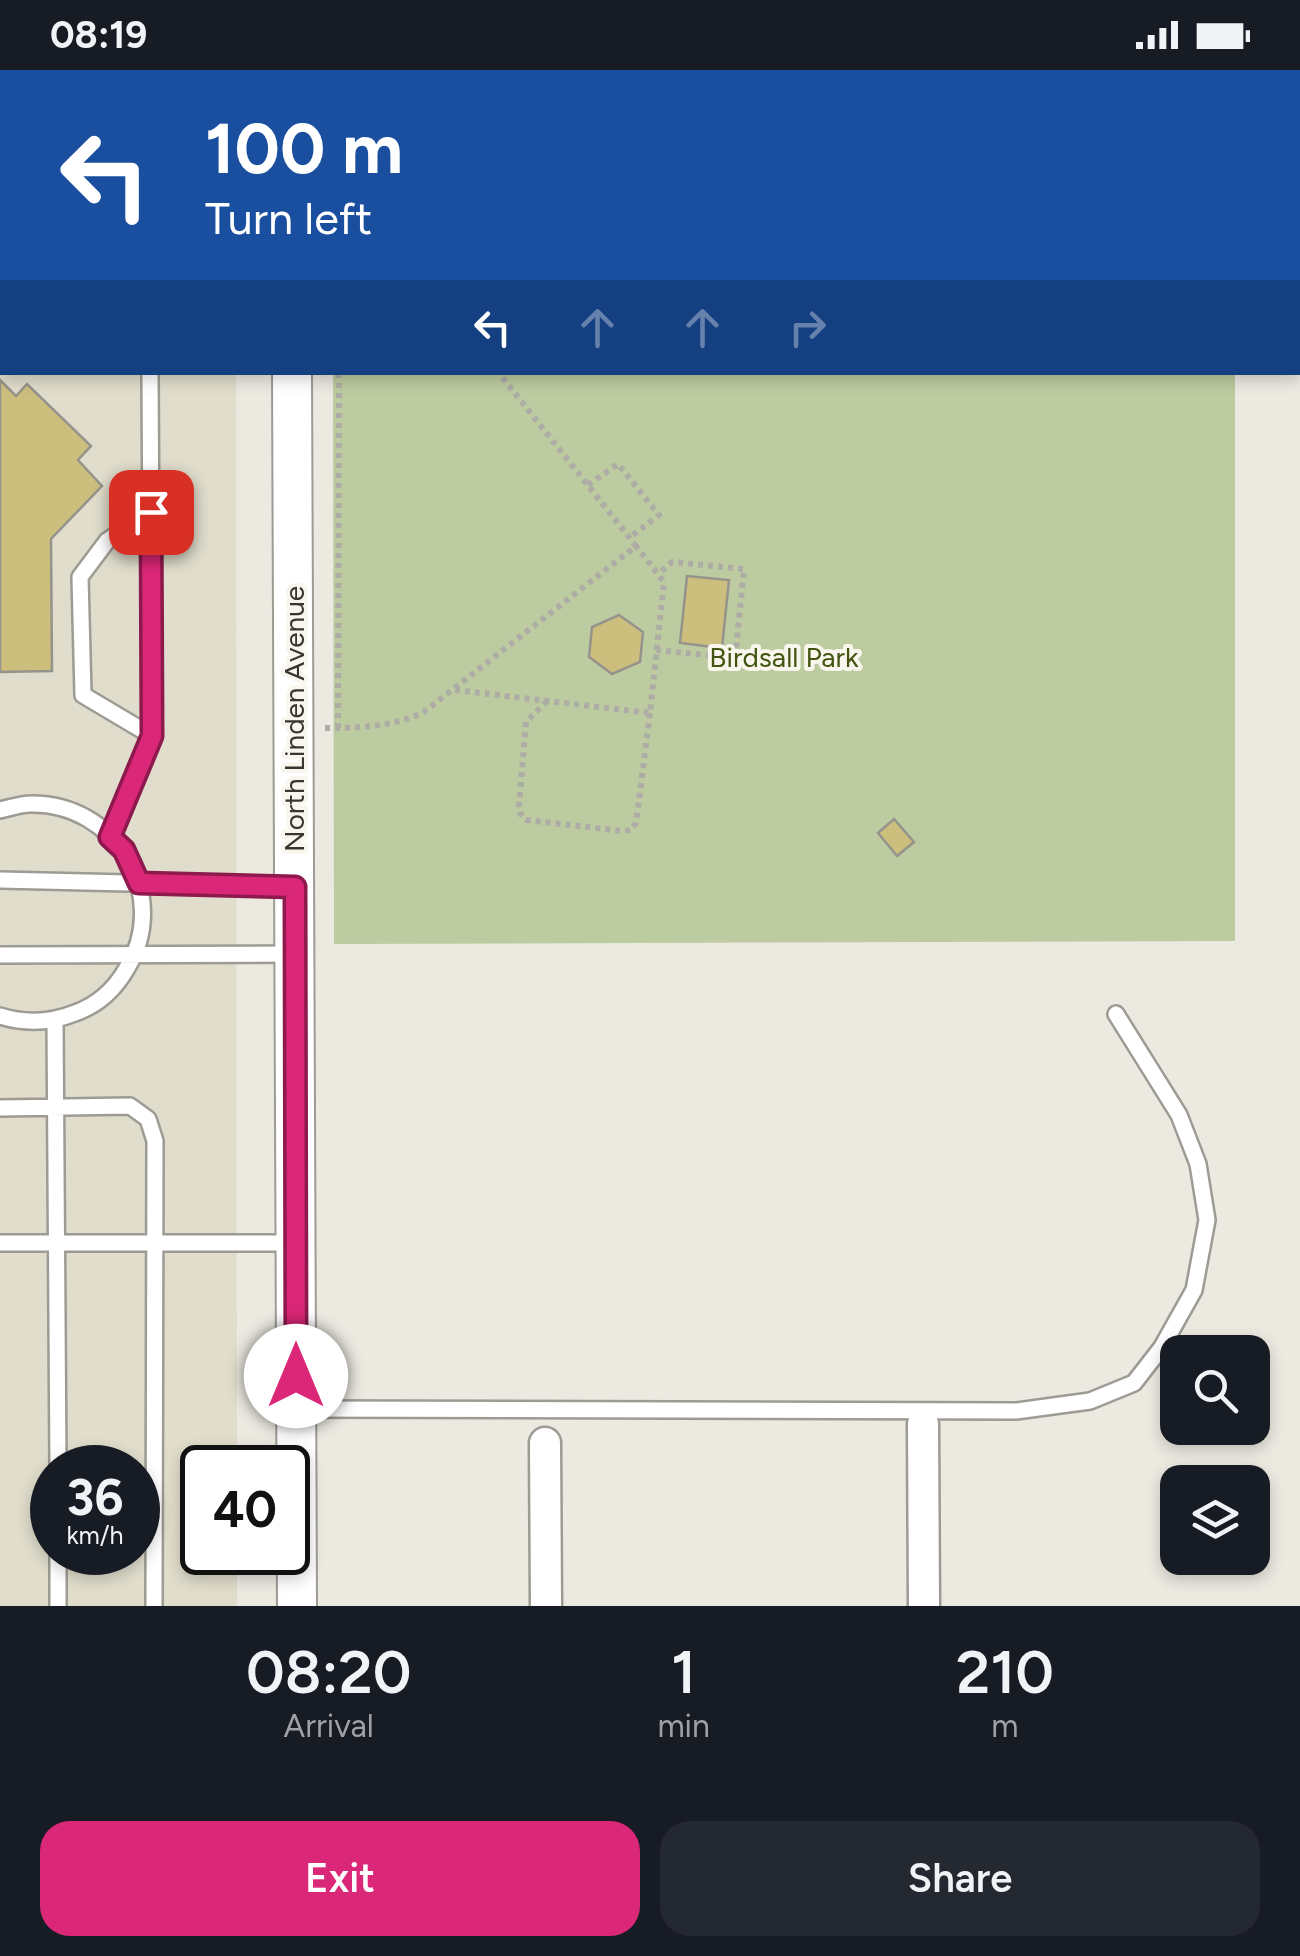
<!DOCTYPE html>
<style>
body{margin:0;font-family:Figtree,sans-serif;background:#242831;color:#f1f3f6;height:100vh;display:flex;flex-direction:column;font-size:38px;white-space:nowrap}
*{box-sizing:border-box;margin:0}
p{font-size:32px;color:#9ea1a6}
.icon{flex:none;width:55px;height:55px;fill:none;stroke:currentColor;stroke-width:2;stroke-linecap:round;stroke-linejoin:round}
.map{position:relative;height:1536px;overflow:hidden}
.panel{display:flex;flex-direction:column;background:#171b24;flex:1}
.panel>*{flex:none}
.top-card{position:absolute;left:0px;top:0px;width:1300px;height:305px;box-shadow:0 5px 15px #0003;background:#1a4fa0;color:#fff;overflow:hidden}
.fabs{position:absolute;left:1160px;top:1265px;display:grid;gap:20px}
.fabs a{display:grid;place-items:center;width:110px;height:110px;border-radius:20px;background:#171b24;box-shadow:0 5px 15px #0003;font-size:50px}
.speed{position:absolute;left:30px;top:1375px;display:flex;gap:20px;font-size:50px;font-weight:700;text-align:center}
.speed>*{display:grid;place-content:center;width:130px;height:130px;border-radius:50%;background:#171b24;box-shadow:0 5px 15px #0003;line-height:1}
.speed small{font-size:25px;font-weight:400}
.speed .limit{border:5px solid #111;border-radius:15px;background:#fff;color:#111}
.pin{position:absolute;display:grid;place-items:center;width:85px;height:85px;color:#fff;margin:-42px;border-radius:20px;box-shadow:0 5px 15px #0006}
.me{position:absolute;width:110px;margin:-55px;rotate:0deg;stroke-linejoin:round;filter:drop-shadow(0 0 8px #0008)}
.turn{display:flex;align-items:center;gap:35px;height:210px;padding:0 40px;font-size:45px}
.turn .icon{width:130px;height:130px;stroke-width:2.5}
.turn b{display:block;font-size:70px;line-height:85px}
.lanes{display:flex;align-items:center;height:95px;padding:0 40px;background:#0003;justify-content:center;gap:50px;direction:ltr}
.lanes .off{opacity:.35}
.eta{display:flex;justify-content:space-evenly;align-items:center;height:170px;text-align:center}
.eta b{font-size:60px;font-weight:600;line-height:70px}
.button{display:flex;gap:20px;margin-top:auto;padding:20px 40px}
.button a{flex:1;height:115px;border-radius:30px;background:#db2777;color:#fff;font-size:40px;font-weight:600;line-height:115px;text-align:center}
.button a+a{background:#242831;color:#f1f3f6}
.status{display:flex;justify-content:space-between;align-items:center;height:70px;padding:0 50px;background:#171b24;direction:ltr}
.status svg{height:28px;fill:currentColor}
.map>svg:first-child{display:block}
</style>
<div class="status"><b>08:19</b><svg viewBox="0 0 49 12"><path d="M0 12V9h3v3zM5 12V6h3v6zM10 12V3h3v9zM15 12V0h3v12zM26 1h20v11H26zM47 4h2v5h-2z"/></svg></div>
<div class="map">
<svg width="1300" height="1536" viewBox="0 0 1300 1536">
<rect width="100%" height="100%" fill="#ebe9e0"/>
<!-- built -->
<path fill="#e0ddcc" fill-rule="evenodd" d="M0 0H236V2H2V302L236 303 237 1397 202 1398V1482L237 1483V1536H0ZM52 1398H138V1482H52Z"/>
<!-- green -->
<path fill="#bdcba0" d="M318 0H1235V2H318Z
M333 303H1235V871L334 874Z"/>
<!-- building -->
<path fill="#ccbe7d" stroke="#95938b" stroke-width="2.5" d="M0 310 16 326 27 314 91 376 78 390 102 416 51 469 52 601 0 602Z
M687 506 729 510 722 578 680 573Z
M619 545 643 562 640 592 612 604 589 587 592 557Z
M894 749 914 772 897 786 878 763Z"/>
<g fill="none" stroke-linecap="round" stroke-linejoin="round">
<defs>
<path id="service" d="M148 0V2
M0 72H2
M0 166H2
M151 441 107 471 80 507 83 625 152 666
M0 740C10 738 21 734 30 734 116 732 171 826 127 898 115 919 98 935 75 943 50 953 26 954 0 946
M110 767 152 666 150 302
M0 810 295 817
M0 885 295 884
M55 951 58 1398
M0 1038 130 1036 148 1049 155 1071 154 1536
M0 1173H296
M298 1339 1016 1341 1090 1331 1134 1313 1162 1277 1194 1220 1207 1150 1198 1094 1179 1045 1116 944
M58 1482V1536"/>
<path id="minor" d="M923 1354 924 1536
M545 1373 546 1536"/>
<path id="tertiary" d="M290 0V2
M292 302 297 1536"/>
</defs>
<!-- service casing -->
<use href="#service" stroke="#9d9b93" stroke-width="20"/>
<!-- minor casing -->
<use href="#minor" stroke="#9d9b93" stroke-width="35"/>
<!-- tertiary casing -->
<use href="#tertiary" stroke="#9d9b93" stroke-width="42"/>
<!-- path -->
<path stroke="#aeada5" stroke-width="6" stroke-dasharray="5 5" stroke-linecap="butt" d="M588 415 618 394 659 445 629 468
M656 580 735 588 744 499 672 492 658 504
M455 620 650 643 664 512 636 476
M547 631 526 652 519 736 520 743 526 750 623 761 631 760 636 753 650 643
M325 658C360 658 392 657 424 642L636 476 498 302
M338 658 339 302"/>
<!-- service -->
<use href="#service" stroke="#fff" stroke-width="15"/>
<!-- minor -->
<use href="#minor" stroke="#fff" stroke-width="30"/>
<!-- tertiary -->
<use href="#tertiary" stroke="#fff" stroke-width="38"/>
</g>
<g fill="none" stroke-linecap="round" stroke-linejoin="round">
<defs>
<path id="route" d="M151 442 152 666 110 767 124 780 139 813 295 817 296 1306"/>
</defs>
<!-- route casing -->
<use href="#route" stroke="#8e194d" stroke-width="25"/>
<!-- route -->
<use href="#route" stroke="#db2777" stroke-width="18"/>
</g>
<g text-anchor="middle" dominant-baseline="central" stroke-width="8" stroke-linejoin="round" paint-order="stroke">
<!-- park labels -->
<g font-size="28" fill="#435410" stroke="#f8f6ed">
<text x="784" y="587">Birdsall Park</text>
</g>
<!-- street labels -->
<g font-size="28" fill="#373632" stroke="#f8f6ed">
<text transform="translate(294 649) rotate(-90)">North Linden Avenue</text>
</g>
</g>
</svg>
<div class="fabs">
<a><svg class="icon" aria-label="search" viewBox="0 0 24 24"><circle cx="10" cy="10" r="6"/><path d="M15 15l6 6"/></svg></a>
<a><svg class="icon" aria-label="layers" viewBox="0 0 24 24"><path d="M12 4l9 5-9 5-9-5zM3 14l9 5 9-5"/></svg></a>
</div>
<div class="speed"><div>36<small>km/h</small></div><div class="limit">40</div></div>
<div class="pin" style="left:151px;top:442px;background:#d93025"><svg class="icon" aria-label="arrive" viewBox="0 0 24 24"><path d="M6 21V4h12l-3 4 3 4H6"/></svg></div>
<svg class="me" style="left:296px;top:1306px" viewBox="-20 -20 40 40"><circle r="19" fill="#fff"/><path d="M0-13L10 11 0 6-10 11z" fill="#db2777"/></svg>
<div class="top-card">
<div class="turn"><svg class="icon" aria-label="left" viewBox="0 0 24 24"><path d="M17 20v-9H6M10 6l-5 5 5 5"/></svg><div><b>100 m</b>Turn left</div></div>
<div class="lanes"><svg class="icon" aria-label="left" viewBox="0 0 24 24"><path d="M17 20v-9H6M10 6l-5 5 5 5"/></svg><svg class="icon off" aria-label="ahead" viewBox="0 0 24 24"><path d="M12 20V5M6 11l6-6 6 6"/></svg><svg class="icon off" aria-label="ahead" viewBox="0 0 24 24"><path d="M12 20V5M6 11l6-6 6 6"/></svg><svg class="icon off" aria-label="right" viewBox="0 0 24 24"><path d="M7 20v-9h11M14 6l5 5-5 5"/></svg></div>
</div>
</div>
<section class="panel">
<div class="eta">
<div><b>08:20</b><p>Arrival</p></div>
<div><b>1</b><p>min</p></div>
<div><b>210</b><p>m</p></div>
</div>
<div class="button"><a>Exit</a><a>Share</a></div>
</section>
